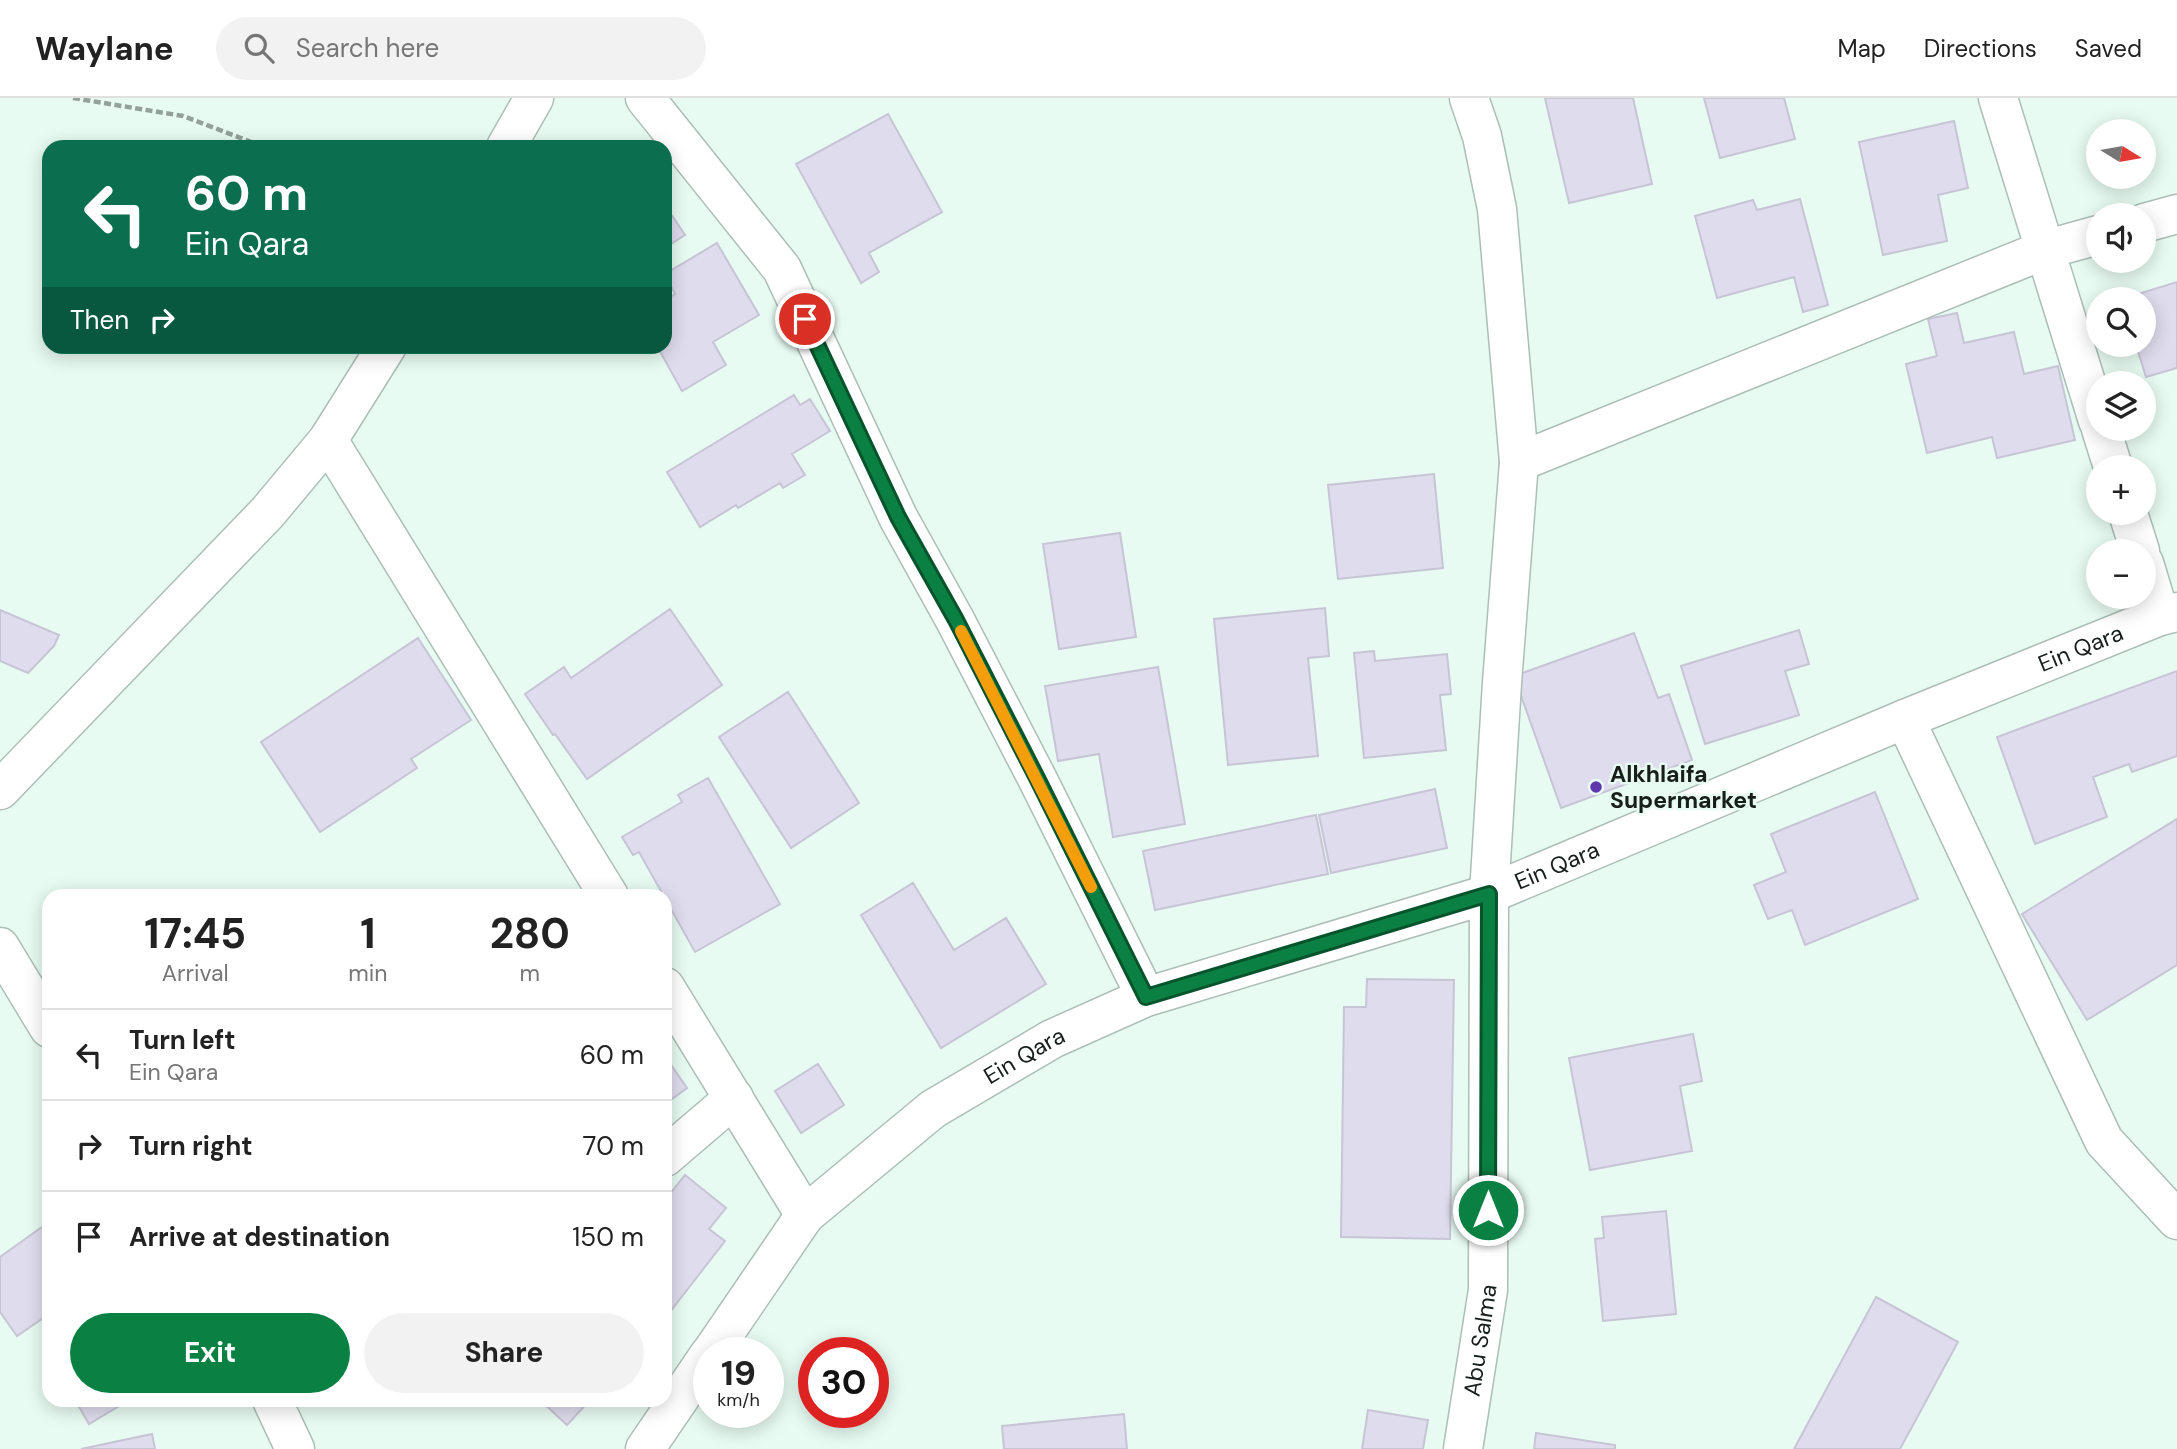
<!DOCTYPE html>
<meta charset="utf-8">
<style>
body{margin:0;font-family:"DM Sans",sans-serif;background:#f2f2f2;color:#222;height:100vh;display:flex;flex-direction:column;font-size:26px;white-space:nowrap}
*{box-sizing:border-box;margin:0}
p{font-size:23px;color:#767676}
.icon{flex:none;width:38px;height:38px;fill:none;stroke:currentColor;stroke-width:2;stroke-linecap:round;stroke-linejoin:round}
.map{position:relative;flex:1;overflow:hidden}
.details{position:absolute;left:42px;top:791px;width:630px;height:518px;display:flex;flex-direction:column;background:#fff;border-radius:21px;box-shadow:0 4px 18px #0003}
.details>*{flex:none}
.banner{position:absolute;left:42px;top:42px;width:630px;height:214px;border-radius:21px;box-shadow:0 4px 18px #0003;background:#0b6e4f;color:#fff;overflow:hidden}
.needle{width:46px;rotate:101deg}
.fabs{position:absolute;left:2086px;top:21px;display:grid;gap:14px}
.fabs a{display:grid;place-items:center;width:70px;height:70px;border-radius:50%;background:#fff;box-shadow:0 4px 18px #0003;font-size:35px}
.speed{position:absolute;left:693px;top:1239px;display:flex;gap:14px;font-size:35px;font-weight:700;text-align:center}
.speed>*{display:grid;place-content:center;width:91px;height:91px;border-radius:50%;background:#fff;box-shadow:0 4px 18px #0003;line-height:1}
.speed small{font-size:18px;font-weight:400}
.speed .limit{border:10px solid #d22;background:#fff;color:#111}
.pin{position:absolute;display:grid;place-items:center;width:60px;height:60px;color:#fff;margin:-30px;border:4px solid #fff;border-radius:50%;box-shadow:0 2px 7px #0007}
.me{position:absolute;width:77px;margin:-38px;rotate:0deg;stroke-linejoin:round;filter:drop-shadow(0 0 5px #0008)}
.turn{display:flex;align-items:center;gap:24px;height:147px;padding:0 28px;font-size:32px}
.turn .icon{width:91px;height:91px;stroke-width:2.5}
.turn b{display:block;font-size:49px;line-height:60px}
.then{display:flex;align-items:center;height:66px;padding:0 28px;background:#0003;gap:14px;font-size:26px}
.eta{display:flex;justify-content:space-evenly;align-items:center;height:119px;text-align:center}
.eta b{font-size:42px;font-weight:700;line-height:49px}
.button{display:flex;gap:14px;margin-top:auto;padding:14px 28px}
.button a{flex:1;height:80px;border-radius:42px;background:#0b8043;color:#fff;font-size:28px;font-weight:700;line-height:80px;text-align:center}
.button a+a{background:#f2f2f2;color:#222}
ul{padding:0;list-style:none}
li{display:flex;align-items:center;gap:21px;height:91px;padding:0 28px;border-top:2px solid #e0e0e0}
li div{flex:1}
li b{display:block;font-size:26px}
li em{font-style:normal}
header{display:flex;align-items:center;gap:42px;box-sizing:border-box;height:98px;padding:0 35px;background:#fff;border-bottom:2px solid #e0e0e0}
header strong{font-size:33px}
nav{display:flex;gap:38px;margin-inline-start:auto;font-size:24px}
.search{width:490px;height:63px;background:#f2f2f2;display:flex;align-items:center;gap:18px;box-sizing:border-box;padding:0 24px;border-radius:38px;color:#767676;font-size:26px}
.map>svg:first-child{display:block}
</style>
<header>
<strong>Waylane</strong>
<div class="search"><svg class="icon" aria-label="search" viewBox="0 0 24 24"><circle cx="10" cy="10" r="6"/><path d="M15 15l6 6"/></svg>Search here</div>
<nav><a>Map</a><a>Directions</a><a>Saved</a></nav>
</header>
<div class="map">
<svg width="2177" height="1351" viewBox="0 0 2177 1351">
<rect width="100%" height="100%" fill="#e7fbf2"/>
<!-- building -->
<path fill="#dfdced" stroke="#c7c4d5" stroke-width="2" d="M1545 0H1633L1652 86 1569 105Z
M1704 0H1784L1795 41 1720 60Z
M888 16 942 114 869 155 879 174 861 185 796 66Z
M1954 23 1968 90 1938 97 1947 143 1883 157 1859 44Z
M1800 101 1828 207 1803 214 1794 179 1717 200 1695 118 1753 102 1757 112Z
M665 107 685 137 665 150Z
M717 145 759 217 713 244 726 267 682 293 657 248H665V202L675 196 665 176Z
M2177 184V270L2146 279 2136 247H2144V201H2122Z
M1957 215 1964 245 2014 234 2024 276 2058 268 2075 342 1997 360 1992 339 1927 355 1906 266 1937 258 1928 221Z
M794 297 800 307 810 301 830 333 792 356 805 377 783 390 780 385 738 410 736 407 700 429 667 374Z
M1434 376 1443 470 1338 481 1328 387Z
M1120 435 1136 539 1059 551 1043 446Z
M1325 510 1329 558 1308 560 1318 658 1228 667 1214 521Z
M670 511 722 587 587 681 555 636 553 637 525 596 564 569 571 580Z
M0 512 59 537 54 548 28 575 0 563Z
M1799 532 1809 566 1785 573 1799 617 1705 646 1681 568Z
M1634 535 1658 600 1669 596 1692 662 1561 710 1514 578Z
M418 540 471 622 411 661 417 670 320 734 261 644Z
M1374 553 1375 563 1447 556 1451 596 1440 597 1446 652 1364 660 1354 555Z
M1158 569 1185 726 1113 739 1099 656 1058 663 1045 588Z
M2177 573V658L2132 674 2129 666 2093 679 2107 719 2035 746 1997 639Z
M788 594 859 705 791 750 719 639Z
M708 680 780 806 695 854 639 754 633 757 622 739 682 704 678 697Z
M1435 691 1447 750 1331 775 1319 717Z
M1875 694 1918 801 1805 847 1792 812 1768 821 1754 787 1786 774 1771 736Z
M1316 717 1328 776 1155 812 1143 753Z
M2177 721V867L2087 922 2022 816Z
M913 785 954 852 1006 820 1046 886 941 950 861 817Z
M1367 881 1454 882 1450 1141 1341 1139 1344 909H1366Z
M1693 936 1702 983 1680 988 1692 1053 1590 1072 1569 960Z
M665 958 687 990 665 1006Z
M818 966 844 1007 801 1035 775 993Z
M685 1077 726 1110 709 1131 725 1143 670 1214 665 1211V1102Z
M1666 1113 1676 1216 1603 1223 1595 1141 1604 1140 1602 1119Z
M49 1124V1216L17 1238 0 1214V1159Z
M1876 1199 1958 1244 1900 1351H1794Z
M75 1302H129L89 1326Z
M540 1302H590L567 1327Z
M1368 1312 1428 1322 1423 1351H1362Z
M1124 1316 1127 1351H1004L1002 1328Z
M1536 1335 1615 1347V1351H1534Z
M152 1336 155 1351H81Z"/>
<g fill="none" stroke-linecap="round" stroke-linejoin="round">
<defs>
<g id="minor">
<path d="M645 0 782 171 898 419 955 522 1038 682 1146 899"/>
<path d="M1998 0 2098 323"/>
<path d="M506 49 534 0"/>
<path d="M2144 125 2177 116"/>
<path d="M2101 331 2113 369"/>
<path d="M328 342 609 798"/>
<path d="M1519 364 2044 152 2098 137"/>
<path d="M2128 415 2140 453"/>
<path d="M2144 465 2160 518"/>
<path d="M1905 621 2104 1043 2177 1122"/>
<path d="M0 692 268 414 328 342 387 248"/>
<path d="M0 849 49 930"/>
<path d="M665 889 805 1117"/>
<path d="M665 1059 734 1000"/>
<path id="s1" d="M711 1255 805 1117 933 1011 1052 941 1146 899 1489 796 1905 621 2160 518 2177 514"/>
<path d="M272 1302 295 1351"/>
<path d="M645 1351 709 1257"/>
<path id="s2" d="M1463 1351 1488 1192 1489 796 1502 585 1519 364 1497 111 1482 38 1469 0"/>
</g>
</defs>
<!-- minor casing -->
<use href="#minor" stroke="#acbeb7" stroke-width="41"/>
<!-- path -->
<path stroke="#92a19a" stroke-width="4.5" stroke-dasharray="7 3.5" stroke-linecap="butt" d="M73 0 183 18 264 49"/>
<!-- minor -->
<use href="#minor" stroke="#fff" stroke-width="38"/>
</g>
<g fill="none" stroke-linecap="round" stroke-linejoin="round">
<defs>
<path id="route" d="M805 221 898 419 956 522 1038 682 1146 899 1489 796 1488 1112"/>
</defs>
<!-- route casing -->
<use href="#route" stroke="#07532c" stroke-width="18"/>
<!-- route -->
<use href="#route" stroke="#0b8043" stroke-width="12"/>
<!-- slow -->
<path stroke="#f59e0b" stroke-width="12" d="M961 533 1091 789"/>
</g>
<!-- markers -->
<circle fill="#6036ae" stroke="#e7fbf2" stroke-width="2.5" cx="1596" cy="689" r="7"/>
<g text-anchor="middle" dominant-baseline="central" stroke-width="5" stroke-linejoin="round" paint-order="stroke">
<!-- street labels -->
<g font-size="23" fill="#171e1b" stroke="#e7fbf2">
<text stroke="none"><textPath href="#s1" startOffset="1573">Ein Qara</textPath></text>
<text stroke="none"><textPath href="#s1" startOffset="1006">Ein Qara</textPath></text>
<text stroke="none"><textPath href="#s1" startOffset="439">Ein Qara</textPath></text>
<text stroke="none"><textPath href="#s2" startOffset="110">Abu Salma</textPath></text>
</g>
<!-- poi labels -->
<g font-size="23" font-weight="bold" fill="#171e1b" stroke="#e7fbf2" text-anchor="start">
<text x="1610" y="676">Alkhlaifa<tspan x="1610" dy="26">Supermarket</tspan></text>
</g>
</g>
</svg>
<div class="fabs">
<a><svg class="needle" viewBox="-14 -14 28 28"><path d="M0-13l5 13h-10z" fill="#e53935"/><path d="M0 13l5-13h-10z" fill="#767676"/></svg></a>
<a><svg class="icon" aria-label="sound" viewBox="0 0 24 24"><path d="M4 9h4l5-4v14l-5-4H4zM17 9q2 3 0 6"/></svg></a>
<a><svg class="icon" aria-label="search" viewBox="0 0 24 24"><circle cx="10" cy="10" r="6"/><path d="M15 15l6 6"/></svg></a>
<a><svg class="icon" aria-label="layers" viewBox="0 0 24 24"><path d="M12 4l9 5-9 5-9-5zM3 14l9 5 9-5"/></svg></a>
<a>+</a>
<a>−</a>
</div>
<div class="speed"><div>19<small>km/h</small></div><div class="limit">30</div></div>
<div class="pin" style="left:805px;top:221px;background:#d93025"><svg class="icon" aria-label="arrive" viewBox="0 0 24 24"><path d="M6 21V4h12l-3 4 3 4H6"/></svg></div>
<svg class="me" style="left:1488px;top:1112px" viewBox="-20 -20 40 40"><circle r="17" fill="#0b8043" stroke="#fff" stroke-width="3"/><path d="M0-11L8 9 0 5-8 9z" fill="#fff"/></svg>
<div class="banner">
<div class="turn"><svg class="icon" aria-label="left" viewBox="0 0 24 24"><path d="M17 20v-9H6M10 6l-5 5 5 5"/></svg><div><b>60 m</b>Ein Qara</div></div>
<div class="then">Then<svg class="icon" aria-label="right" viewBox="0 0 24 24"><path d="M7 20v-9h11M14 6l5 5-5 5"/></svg></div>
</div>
<section class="details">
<div class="eta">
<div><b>17:45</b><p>Arrival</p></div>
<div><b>1</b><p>min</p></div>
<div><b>280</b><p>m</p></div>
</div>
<ul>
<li><svg class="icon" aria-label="left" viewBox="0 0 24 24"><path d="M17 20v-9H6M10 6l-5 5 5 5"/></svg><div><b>Turn left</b><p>Ein Qara</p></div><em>60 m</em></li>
<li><svg class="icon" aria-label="right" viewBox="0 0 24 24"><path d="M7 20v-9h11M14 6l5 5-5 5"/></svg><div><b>Turn right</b></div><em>70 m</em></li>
<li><svg class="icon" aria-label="arrive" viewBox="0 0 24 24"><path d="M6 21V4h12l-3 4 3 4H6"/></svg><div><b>Arrive at destination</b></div><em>150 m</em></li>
</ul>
<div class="button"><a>Exit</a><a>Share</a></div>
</section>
</div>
